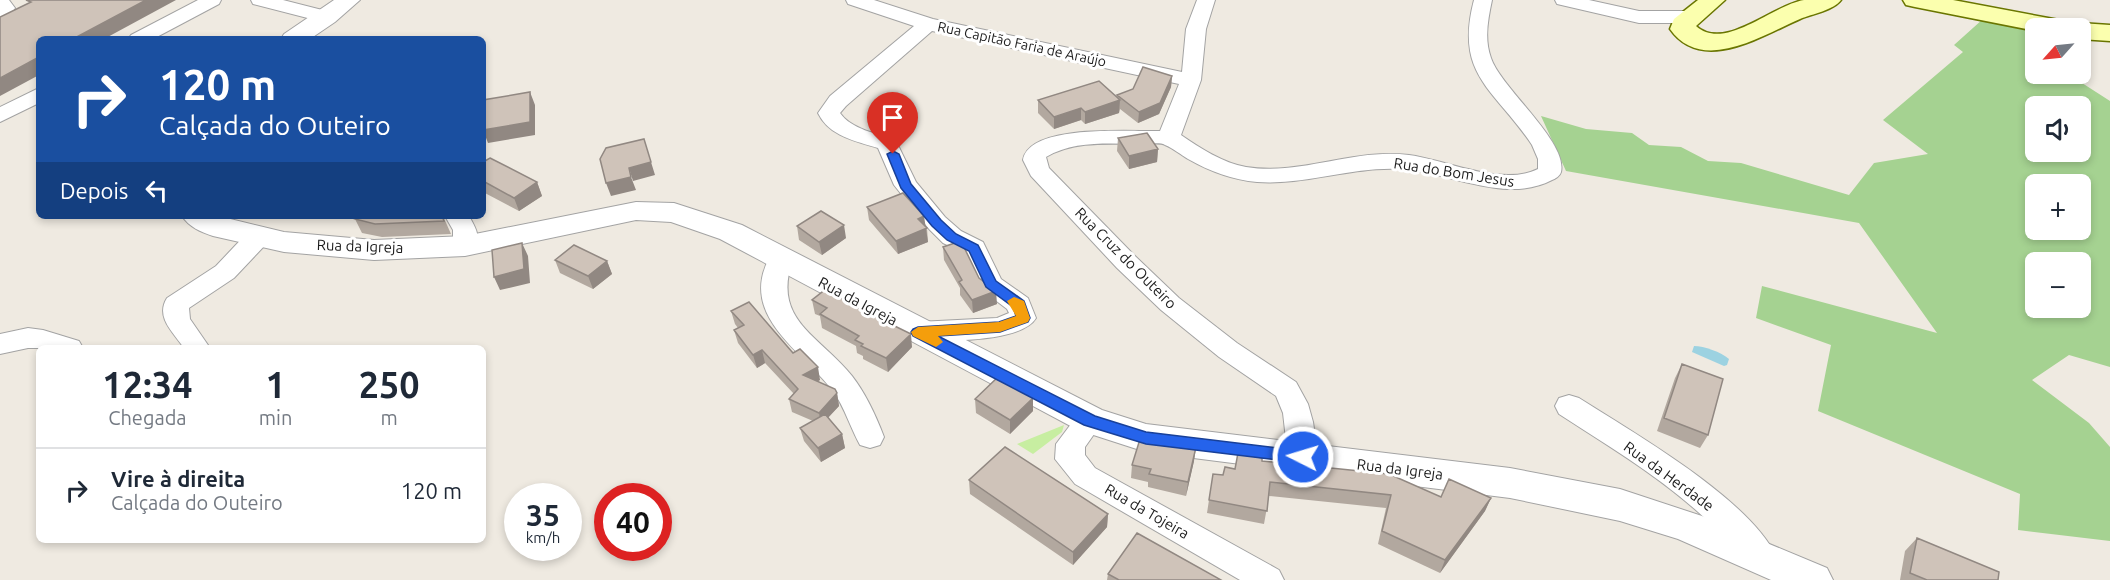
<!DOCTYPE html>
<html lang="pt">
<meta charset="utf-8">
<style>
body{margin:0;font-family:Ubuntu,sans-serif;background:#f6f6f7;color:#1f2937;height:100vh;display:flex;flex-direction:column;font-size:22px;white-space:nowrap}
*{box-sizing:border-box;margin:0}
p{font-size:20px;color:#747a83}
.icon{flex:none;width:33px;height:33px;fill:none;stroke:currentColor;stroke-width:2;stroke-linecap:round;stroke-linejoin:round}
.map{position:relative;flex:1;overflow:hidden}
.details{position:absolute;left:36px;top:345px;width:450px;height:198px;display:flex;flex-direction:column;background:#fff;border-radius:9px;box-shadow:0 3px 9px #0003}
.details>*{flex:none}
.guide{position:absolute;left:36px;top:36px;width:450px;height:183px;border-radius:9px;box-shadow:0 3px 9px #0003;background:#1a4fa0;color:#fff;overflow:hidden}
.needle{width:39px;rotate:243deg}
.controls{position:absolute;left:2025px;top:18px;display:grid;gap:12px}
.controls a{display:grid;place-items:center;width:66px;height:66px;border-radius:9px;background:#fff;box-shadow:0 3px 9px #0003;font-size:30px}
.speed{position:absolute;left:504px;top:483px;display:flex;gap:12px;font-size:30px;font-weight:700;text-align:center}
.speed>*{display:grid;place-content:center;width:78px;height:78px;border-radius:50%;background:#fff;box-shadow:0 3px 9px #0003;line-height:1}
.speed small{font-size:15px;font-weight:400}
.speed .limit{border:9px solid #d22;background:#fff;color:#111}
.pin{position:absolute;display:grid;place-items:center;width:51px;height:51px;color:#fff;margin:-62px -26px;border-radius:50% 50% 50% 0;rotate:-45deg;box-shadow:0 0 6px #0007}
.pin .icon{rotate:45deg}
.me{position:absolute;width:66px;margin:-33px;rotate:275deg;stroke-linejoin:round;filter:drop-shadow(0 0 4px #0008)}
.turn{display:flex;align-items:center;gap:21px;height:126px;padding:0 24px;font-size:27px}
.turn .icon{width:78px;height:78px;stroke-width:2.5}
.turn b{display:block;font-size:42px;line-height:51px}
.then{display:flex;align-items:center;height:57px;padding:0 24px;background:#0003;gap:12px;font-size:22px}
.eta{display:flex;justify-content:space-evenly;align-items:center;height:102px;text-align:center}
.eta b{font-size:36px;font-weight:700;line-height:42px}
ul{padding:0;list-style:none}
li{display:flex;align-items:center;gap:18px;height:84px;padding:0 24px;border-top:2px solid #e0e1e3}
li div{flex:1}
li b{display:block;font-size:22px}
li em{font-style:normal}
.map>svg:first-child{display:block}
</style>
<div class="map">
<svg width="2110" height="580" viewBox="0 0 2110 580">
<rect width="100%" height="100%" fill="#efeae1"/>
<!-- grass -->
<path fill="#c7eea1" d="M1064 425 1062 432 1033 454 1017 444Z"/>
<!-- forest -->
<path fill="#a5d291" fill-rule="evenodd" d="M1983 19 2035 30 2036 74H2068L2110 101V367L2069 355 2032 380 2089 423 2110 447V541L2018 530 2020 494 1818 411 1831 345 1756 318 1762 286 1937 333 1859 223 1566 171 1541 116 1586 129 1632 133 1649 145 1681 147 1708 161 1741 163 1849 195 1874 163 1928 154 1883 120 1963 52 1954 45ZM2036 106H2080V152H2036ZM2036 184H2080V230H2036ZM2036 262H2080V308H2036Z"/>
<!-- water -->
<path fill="#9cd2e1" d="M1694 346C1704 346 1721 352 1729 359L1727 365 1724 366 1692 352Z"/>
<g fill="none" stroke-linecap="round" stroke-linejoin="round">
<defs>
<path id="minor" d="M0 0H9L15 8 7 21 0 23Z
M198 0H221L219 4 153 39H128L131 35Z
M251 0H283L334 13 337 17 334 21 327 23 253 4Z
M846 0H874L933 19 1182 72 1186 29 1197 0H1215L1206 29 1201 80 1181 135C1200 148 1223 163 1246 167 1301 176 1354 148 1409 155 1447 160 1502 187 1538 169V159L1532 145C1495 89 1454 76 1474 0H1492C1488 19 1484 39 1491 58 1501 88 1568 142 1561 172 1560 176 1555 179 1552 180 1512 201 1464 180 1423 172 1367 160 1313 186 1257 182 1233 180 1209 171 1188 159 1181 155 1173 148 1165 145 1160 142 1150 144 1143 144 1110 144 1075 140 1046 157L1049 168 1135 256 1179 298 1237 343 1296 382 1308 404 1313 422 1318 457 1313 465 1303 469 1293 465 1288 457 1283 413 1276 396 1219 357 1161 310 1117 268 1031 176 1023 160C1029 123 1132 132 1160 131L1179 84 932 31 846 106 840 113C851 129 877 134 895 139L916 182 945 217 961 231 983 242 1001 279 1028 298 1036 318C1021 343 945 340 918 342L909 339 905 332 909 325 918 322 997 318 1009 313 1007 309 982 290 964 253 943 243 929 229 894 185 878 148C855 141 829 136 818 113L830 96 914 26 848 4Z
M1555 0H1589L1639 11H1690L1697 13 1700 17 1697 21 1690 23H1639L1557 4Z
M39 88V103L0 122V107Z
M445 216H469C476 228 482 239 474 252L465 254 456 252 453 246V230Z
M259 228 268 230 271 236 268 242 234 278 189 308 190 319 210 348H184C173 332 155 317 167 298L216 266 250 230Z
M781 251 790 253 793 259C771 320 819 335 852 376 866 394 876 416 884 437L880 445 870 448 860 445C850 427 845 408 833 391 801 349 735 314 772 253Z
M28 328 43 330 79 341 83 348H28L0 354V334Z
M1569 395 1579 398C1634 433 1748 498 1776 556L1771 566C1763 568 1757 571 1749 566 1740 560 1719 532 1709 522 1664 479 1610 447 1559 414L1555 406 1559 398Z
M1090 409 1100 412 1104 420 1085 447V455L1095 468 1279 570 1284 580H1240L1075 484 1055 459 1056 444 1080 412Z"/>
<path id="tertiary" d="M334 0H360L335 22 310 39H281L284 34Z
M636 202 674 203 742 225 1102 410 1146 424 1510 468 1620 489 1702 516 1827 568 1833 580H1771L1678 539 1620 521 1510 498 1146 452 1078 430 720 239 671 222 636 220 465 256 374 260 284 252 213 236C201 232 189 227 182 216H218L284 232 374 240 465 236Z"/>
<path id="secondary" d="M1698 0H1725L1696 26C1725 52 1772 5 1804 0 1815 0 1829 0 1841 0 1834 10 1812 14 1800 19 1763 35 1702 75 1670 29L1674 19Z
M1903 0H1953L2059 20 2068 23 2071 26 2080 23 2110 25V41L2080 39V28H2036V31L1915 7 1906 5Z"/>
</defs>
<!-- minor casing -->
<use href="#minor" stroke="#a3a3a3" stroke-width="2"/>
<!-- tertiary casing -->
<use href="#tertiary" stroke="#a3a3a3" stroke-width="2"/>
<!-- secondary casing -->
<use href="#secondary" stroke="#6a7600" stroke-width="3"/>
<!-- minor -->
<use href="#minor" fill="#fff" fill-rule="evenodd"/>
<!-- tertiary -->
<use href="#tertiary" fill="#fff" fill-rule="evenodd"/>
<!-- secondary -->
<use href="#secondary" fill="#fbffae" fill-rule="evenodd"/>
</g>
<!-- wall -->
<path fill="#b2a89f" d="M1172 76 1171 87 1159 114 1138 123 1120 109 1119 113 1085 124 1081 120 1054 129 1038 113V100L1117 98V95Z
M1118 138 1158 149 1157 162 1129 169 1117 151Z
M483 162 537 182 542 196 519 211 483 192Z
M867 207 925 226 927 228 928 242 898 254 869 220Z
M359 216H443L451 234 382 237 362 233 355 219Z
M797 226 846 238 822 255 799 240Z
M943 247 979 278 997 304 973 313 960 295V288L944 260Z
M555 260 607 261 612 274 593 289 560 273Z
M812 300 912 347 888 372 863 359V356L857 353 856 346 822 328 820 316 815 314Z
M731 311 793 353 820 380 818 381 837 393 839 406 828 418 842 434 845 448 821 462 804 441 800 428 813 421 792 412 789 399 794 394 765 363 757 368 738 343 734 330 738 328 735 324Z
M1682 364 1708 435 1700 448 1657 431 1675 378Z
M975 399 1033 411 1010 434 976 413Z
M1194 461 1186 496 1148 487V482L1131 478 1132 465Z
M1262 461 1441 497 1491 498 1485 511 1440 573 1378 544 1386 508 1269 496 1264 524 1207 513 1213 474 1223 475 1235 469Z
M969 480 1108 514 1107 527 1073 565 970 494Z
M1917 538 1998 580H1900L1905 551Z
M1108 574 1221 580H1107Z"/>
<!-- shaded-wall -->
<path fill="#918882" d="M146 0H176L104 39H73Z
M39 57V75L0 96V78Z
M1172 76 1171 87 1159 114 1138 123 1139 112Z
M530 92 535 105V135L488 143 483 130Z
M1120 100 1119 113 1085 124V112Z
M1081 108V120L1054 129V117Z
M1158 149 1157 162 1129 169V156Z
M651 162 655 175 633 181 629 168Z
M631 177 636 190 611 196 606 183Z
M537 182 542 196 519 211 514 198Z
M924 216 928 242 898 254 896 241 918 219Z
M844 225 846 238 822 255 819 242Z
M522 243 528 256 530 283 500 290 494 277Z
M607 261 612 274 593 289 588 276Z
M996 291 997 304 973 313 972 300Z
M911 334 912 347 888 372 886 358Z
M762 350 765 363 757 368 753 355Z
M818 367 820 380 806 388 803 375Z
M837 393 839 406 821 425 819 413Z
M1033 398V411L1010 434V420Z
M842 434 845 448 821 462 818 448Z
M1196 447 1194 461 1186 496 1188 482Z
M1491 498 1485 511 1440 573 1445 560Z
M1108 514 1107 527 1073 565V552Z"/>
<!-- building -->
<path fill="#cfc3b9" stroke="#918882" stroke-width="1.5" d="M26 0H146L73 39H39V57L0 78V17L31 2Z
M1143 67 1172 76 1160 103 1139 112 1117 95 1133 89Z
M1099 81 1120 100 1085 112 1081 108 1054 117 1038 100Z
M530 92V122L483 130V100Z
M1147 133 1158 149 1129 156 1118 138Z
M644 139 651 162 629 168 631 177 606 183 600 159 606 148Z
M490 158 537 182 514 198 483 181V162Z
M903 193 924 216 918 219 927 228 896 241 867 207Z
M821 211 844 225 819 242 797 226Z
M359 216H442L444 221 375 224 355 219Z
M961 241 979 278 996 291 972 300 959 282 962 280 943 247Z
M522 243 524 269 494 277 492 250Z
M574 245 607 261 588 276 555 260Z
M826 289 856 307 911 334 886 358 861 346 863 344 855 340 859 336 820 314 827 308 812 300Z
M749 302 793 353 800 349 818 367 803 375 835 389 837 393 819 413 789 399 798 389 762 350 753 355 734 330 744 325 731 311Z
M1682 364 1723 379 1708 435 1664 418Z
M998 377 1033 398 1010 420 975 399Z
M825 414 842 434 818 448 800 428Z
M1140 439 1196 447 1188 482 1149 474 1151 469 1132 465Z
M1005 447 1108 514 1073 552 969 480Z
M1238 453 1262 458V461L1389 474 1441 497 1449 479 1491 498 1445 560 1382 531 1391 495 1270 482 1267 511 1209 500 1213 474 1223 475 1225 467 1235 469Z
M1137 533 1221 580H1119L1108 574Z
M1917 538 1999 572 1998 580H1927L1910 573Z"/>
<!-- route -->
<path fill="#2563eb" stroke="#184099" stroke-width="1.5" d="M893 151 899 154 911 184 941 220 956 234 978 245 996 281 1024 301 1030 318 1028 322 1000 332 938 336 1095 416 1146 432 1303 451 1308 452 1310 457 1308 461 1303 463 1146 444 1084 425 913 336 911 332 913 329 918 327 999 322 1016 316 1013 307 986 287 969 251 947 240 932 226 901 188 887 154Z"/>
<!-- slow -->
<path fill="#f59e0b" d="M1014 297 1024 301 1030 318 1028 322 1000 332 938 336 943 342 936 347 913 336 911 332 918 327 999 322 1016 316 1007 301Z"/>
<g text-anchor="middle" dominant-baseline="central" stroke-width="6" stroke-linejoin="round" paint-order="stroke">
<!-- far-street labels -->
<g font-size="14" fill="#1c1c1c" stroke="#fff">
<text transform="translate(1022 44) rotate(12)">Rua Capitão Faria de Araújo</text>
</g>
<!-- street labels -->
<g font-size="15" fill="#1c1c1c" stroke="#fff">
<text transform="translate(1454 172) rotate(9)">Rua do Bom Jesus</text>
<text transform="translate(360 246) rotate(2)">Rua da Igreja</text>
<text transform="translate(1126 258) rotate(45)">Rua Cruz do Outeiro</text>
<text transform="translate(858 301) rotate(28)">Rua da Igreja</text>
<text transform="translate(1400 469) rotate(7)">Rua da Igreja</text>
<text transform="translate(1669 476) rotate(36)">Rua da Herdade</text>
<text transform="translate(1147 511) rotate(30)">Rua da Tojeira</text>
</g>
</g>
</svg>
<div class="controls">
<a><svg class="needle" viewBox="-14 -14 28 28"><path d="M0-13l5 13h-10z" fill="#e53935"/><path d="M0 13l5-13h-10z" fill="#747a83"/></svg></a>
<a><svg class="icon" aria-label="sound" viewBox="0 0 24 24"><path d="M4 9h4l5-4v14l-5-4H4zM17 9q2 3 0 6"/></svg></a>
<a>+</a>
<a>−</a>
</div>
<div class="speed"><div>35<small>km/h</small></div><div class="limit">40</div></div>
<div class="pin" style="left:893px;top:154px;background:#d93025"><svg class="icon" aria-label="arrive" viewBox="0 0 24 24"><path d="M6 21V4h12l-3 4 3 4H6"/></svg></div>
<svg class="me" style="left:1303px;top:457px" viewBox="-20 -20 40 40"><circle r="17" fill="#2563eb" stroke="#fff" stroke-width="3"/><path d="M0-11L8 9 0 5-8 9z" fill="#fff"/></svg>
<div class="guide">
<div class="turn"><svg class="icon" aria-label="right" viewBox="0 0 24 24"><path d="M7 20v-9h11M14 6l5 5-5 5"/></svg><div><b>120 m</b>Calçada do Outeiro</div></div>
<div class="then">Depois<svg class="icon" aria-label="left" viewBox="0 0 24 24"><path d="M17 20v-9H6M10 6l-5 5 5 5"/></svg></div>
</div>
<section class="details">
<div class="eta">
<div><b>12:34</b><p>Chegada</p></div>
<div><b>1</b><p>min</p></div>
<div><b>250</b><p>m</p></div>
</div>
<ul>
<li><svg class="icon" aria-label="right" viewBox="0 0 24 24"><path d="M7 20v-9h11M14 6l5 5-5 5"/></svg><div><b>Vire à direita</b><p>Calçada do Outeiro</p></div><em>120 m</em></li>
</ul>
</section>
</div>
